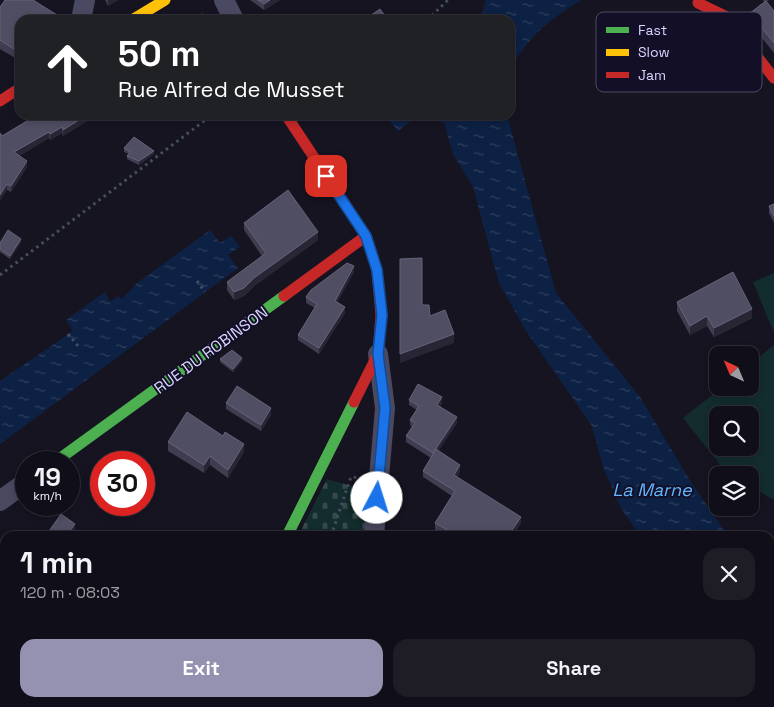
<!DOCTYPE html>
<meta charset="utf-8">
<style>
body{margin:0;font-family:"Space Grotesk",sans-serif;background:#1e1d26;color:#f1f3f6;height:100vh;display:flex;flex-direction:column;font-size:19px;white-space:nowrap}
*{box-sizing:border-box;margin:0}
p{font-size:16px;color:#9c9ca2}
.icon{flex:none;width:28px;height:28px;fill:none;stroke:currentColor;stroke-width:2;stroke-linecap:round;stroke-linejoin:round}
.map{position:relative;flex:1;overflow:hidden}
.side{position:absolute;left:0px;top:531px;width:775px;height:176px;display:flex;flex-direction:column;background:#100f19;border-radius:15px 15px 0 0;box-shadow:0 2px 8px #0003,0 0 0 1px #302f38}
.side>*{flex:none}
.hud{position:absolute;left:15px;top:15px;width:500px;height:105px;border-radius:15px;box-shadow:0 2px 8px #0003,0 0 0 1px #302f38;background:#202124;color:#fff;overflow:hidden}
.needle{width:32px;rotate:316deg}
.tools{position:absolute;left:709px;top:346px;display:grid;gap:10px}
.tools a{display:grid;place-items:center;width:50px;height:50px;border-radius:10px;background:#100f19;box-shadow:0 2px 8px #0003,0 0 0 1px #302f38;font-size:25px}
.speed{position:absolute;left:15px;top:451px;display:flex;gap:10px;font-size:25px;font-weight:700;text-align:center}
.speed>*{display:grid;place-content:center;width:65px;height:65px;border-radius:50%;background:#100f19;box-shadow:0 2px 8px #0003,0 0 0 1px #302f38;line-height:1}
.speed small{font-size:12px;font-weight:400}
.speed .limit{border:8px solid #d22;background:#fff;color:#111}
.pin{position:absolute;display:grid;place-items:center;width:42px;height:42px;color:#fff;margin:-21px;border-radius:10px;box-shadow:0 2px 8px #0006}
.me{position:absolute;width:55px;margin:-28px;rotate:5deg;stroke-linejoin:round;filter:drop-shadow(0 0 4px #0008)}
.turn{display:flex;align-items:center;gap:18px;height:105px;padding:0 20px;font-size:22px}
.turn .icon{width:65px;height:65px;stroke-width:2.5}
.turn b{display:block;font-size:35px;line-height:42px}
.round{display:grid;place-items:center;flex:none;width:52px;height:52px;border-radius:15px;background:#1e1d26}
.overview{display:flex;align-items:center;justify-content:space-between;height:85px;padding:0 20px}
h1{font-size:30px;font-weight:600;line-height:38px}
.primary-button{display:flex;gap:10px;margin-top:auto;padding:10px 20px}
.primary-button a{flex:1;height:58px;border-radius:15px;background:#9591b1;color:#fff;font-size:20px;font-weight:600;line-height:58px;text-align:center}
.primary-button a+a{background:#1e1d26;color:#f1f3f6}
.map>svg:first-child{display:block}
</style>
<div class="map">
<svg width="774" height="707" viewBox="0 0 774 707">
<defs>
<pattern id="cemetery-stones" width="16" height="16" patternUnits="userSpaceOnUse" patternTransform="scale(1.25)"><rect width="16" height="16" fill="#132c2d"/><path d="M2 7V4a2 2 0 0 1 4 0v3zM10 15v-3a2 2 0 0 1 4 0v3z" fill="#354a4c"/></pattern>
<pattern id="water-ripples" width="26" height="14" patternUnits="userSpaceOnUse" patternTransform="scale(1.25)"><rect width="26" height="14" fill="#0d2144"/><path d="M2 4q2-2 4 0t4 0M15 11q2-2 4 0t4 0" fill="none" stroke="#304060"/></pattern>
</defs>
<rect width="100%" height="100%" fill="#161421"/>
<!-- cemetery -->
<path fill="url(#cemetery-stones)" d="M327 479 372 492 365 536H298Z
M213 703V702L337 703V707H211Z"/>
<!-- garden -->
<path fill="#132c2d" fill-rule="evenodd" d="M774 273V333L753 282Z
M774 345V500L750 486V475H731L726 472 683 418 721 388H750V364ZM718 415H750V448H718Z"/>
<!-- water -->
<path fill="url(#water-ripples)" d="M486 0H581C548 21 531 34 510 69V20H480Z
M395 115H507L556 293 640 397 689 479 728 536H640L621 508 603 467 592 426 526 331 499 283 473 187 453 154 444 123 417 116 398 131 389 120Z
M210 230 220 243 231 236 240 247 228 255 238 268 0 444V381L73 331 66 320 105 292 110 302 118 296 122 299 137 283Z
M770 579 774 584V663L770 660Z"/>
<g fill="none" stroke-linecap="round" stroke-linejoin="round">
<!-- path -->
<path stroke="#44505f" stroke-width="3" stroke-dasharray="2.5 4" stroke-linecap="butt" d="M427 20 448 0
M0 275 212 115
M197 281 205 292
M68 334 78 346
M331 536 351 477 363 478
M386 702 395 707
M274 707 275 702"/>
<!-- lane -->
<path stroke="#4a4962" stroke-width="10" d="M6 702 12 707
M655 702 663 707"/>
<!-- street -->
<path stroke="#4a4962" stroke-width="20" d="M224 0 234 20
M81 20 85 0
M0 501 26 482
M374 536 385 408 378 354
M199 707 202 702
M348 707V702"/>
<!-- fast -->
<path stroke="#4caf50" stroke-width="11" d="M55 462 284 296
M287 536 354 402"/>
<!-- slow -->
<path stroke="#ffc107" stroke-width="11" d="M132 20 165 0"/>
<!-- jam -->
<path stroke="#c62828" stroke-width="11" d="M698 3 725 16 774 78
M0 101 20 88
M286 115 366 236 377 270 381 315 378 354 354 402
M284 296 366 236"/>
</g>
<!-- wall -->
<path fill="#403d50" d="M5 0H35L34 1 57 20H20V57L17 59 0 49V7Z
M105 0H118L108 6Z
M250 0H280L264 10Z
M763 0H769L766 2 774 11V53L750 23V13L764 2Z
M97 115 63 136 62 133 50 140 49 138 19 156 27 167 11 192 7 190 2 136Z
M124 148 154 154 139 165 127 159V156L129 154 124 152Z
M774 204V223L769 213V206Z
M244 223 318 240 254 286 244 296 234 300 227 290V282L262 256 244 230Z
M21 242 10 259 0 252V243Z
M354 272 337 302 345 313 319 354 298 340V335L315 308 306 303V297Z
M677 302 752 318 714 337 707 326 690 335 677 311Z
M220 359 242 361 233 372 220 362Z
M409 400 442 403 440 406 457 423 438 451 460 471 457 477 521 523 513 536H446L435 530V523L452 496 423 477V471L431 458 406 442V436L412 427 410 425V420L417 410 409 405Z
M226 403 271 415 261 431 226 409Z
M168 442 244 452 228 478 210 465 204 473 168 451Z
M5 643V695L0 692V645Z
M22 702H58L54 707H28Z
M618 702H648L645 707H625Z
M675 702H693L690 707H682Z"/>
<!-- shaded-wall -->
<path fill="#282635" d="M108 0H118L108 6Z
M270 0H280L264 10V4Z
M20 49V57L17 59V51Z
M87 115H97L63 136V130Z
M62 127V133L50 140V134Z
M49 132V138L14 159V152Z
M154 151V154L139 165V161Z
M27 161V167L11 192V186Z
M7 184V190L0 201V195Z
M318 232V240L254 286 244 296 234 300V292Z
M21 239V242L10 259V256Z
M354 266V272L335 307V301Z
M345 307V313L319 354V348Z
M752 309V318L714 337V328Z
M707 316V326L690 335V326Z
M454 334V343L400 363V354Z
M242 358V361L233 372V369Z
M442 397V403L437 410V405Z
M271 408V415L261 431V425Z
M457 417V423L433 459V453Z
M244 444V452L228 478V470Z
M210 456V465L204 473V465Z
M460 465V471L454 481V475Z
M521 517V523L513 536H508Z
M75 524V530L70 536H66Z
M52 702H58L54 707H48Z
M644 702H648L645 707H641Z
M689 702H693L690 707H688Z"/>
<!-- building -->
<path fill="#504e63" stroke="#66637b" d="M5 0H33L57 15 54 20H20V49L17 51 0 40V7Z
M258 0H270L264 4Z
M766 1 774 11V43L750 13Z
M380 9 388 20H364Z
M202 14 209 16 212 20H186L193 15 195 19Z
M37 115H87L63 130 62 127 50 134 49 132 14 152 27 161 11 186 7 184 0 195V133L2 136Z
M134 137 154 151 139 161 127 156 130 152 124 148Z
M288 190 318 232 254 278 244 288 234 292 227 282 266 253 244 223Z
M774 204V216L769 206Z
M8 230 21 239 10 256 0 249V243Z
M422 258V305H429L430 316 445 310 454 334 400 354V259Z
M347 263 354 266 335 301 345 307 319 348 298 335 317 304 306 297 311 290Z
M733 272 752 309 714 328 707 316 690 326 677 302Z
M232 350 242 358 233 369 220 359Z
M418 384 442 397 437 405 457 417 433 453 406 436 415 423 410 420 419 406 409 400Z
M237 386 271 408 261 425 226 403Z
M187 412 223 436 225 432 244 444 228 470 210 456 204 465 168 442Z
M436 449 460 465 454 475 521 517 508 536H458L435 523 455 491 423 471Z
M61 514 75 524 66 536H51L47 534Z
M3 641 5 643V687L0 684V645Z
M33 702H52L48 707H39Z
M629 702H644L641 707H637Z"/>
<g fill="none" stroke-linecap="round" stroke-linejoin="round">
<defs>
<path id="route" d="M326 176 366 236 377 270 382 315 378 354 385 408 377 498"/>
</defs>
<!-- route casing -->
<use href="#route" stroke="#114b97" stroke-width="12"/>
<!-- route -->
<use href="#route" stroke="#1a73e8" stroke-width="9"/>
</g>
<g text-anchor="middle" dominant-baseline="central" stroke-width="4" stroke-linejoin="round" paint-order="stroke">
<!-- street labels -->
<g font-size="16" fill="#d9d4ff" stroke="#130f26">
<text transform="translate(211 350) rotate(-36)">RUE DU ROBINSON</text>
</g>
<!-- water labels -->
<g font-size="18" font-style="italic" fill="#62b6ff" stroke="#130f26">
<text x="652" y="489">La Marne</text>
</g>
</g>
<!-- legend -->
<rect x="596" y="12" width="166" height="80" rx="8" fill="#130f26" stroke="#4e4a67" stroke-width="1"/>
<rect x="606" y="27" width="23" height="6" fill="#4caf50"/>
<rect x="606" y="49" width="23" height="7" fill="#ffc107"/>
<rect x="606" y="72" width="23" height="6" fill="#c62828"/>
<g font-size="14" fill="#d9d4ff">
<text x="638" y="35">Fast</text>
<text x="638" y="57">Slow</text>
<text x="638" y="80">Jam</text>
</g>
</svg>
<div class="tools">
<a><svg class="needle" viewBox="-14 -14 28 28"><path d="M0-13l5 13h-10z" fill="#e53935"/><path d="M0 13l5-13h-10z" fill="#9c9ca2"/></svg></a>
<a><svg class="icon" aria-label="search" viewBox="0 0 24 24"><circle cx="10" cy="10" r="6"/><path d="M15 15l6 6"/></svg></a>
<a><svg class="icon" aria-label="layers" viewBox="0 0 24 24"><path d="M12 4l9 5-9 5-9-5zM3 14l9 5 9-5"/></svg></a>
</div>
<div class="speed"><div>19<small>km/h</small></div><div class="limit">30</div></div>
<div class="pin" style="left:326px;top:176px;background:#d93025"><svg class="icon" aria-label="arrive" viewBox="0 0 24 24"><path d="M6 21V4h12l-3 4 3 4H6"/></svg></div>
<svg class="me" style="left:377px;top:498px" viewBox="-20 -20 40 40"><circle r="19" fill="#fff"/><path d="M0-13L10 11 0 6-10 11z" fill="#1a73e8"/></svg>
<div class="hud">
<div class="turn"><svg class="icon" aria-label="ahead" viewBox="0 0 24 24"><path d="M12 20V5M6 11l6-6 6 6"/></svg><div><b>50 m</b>Rue Alfred de Musset</div></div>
</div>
<section class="side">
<div class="overview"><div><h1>1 min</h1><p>120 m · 08:03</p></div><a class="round"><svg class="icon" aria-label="close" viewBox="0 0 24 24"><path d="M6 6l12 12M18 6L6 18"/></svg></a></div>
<div class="primary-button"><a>Exit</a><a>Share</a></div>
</section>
</div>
